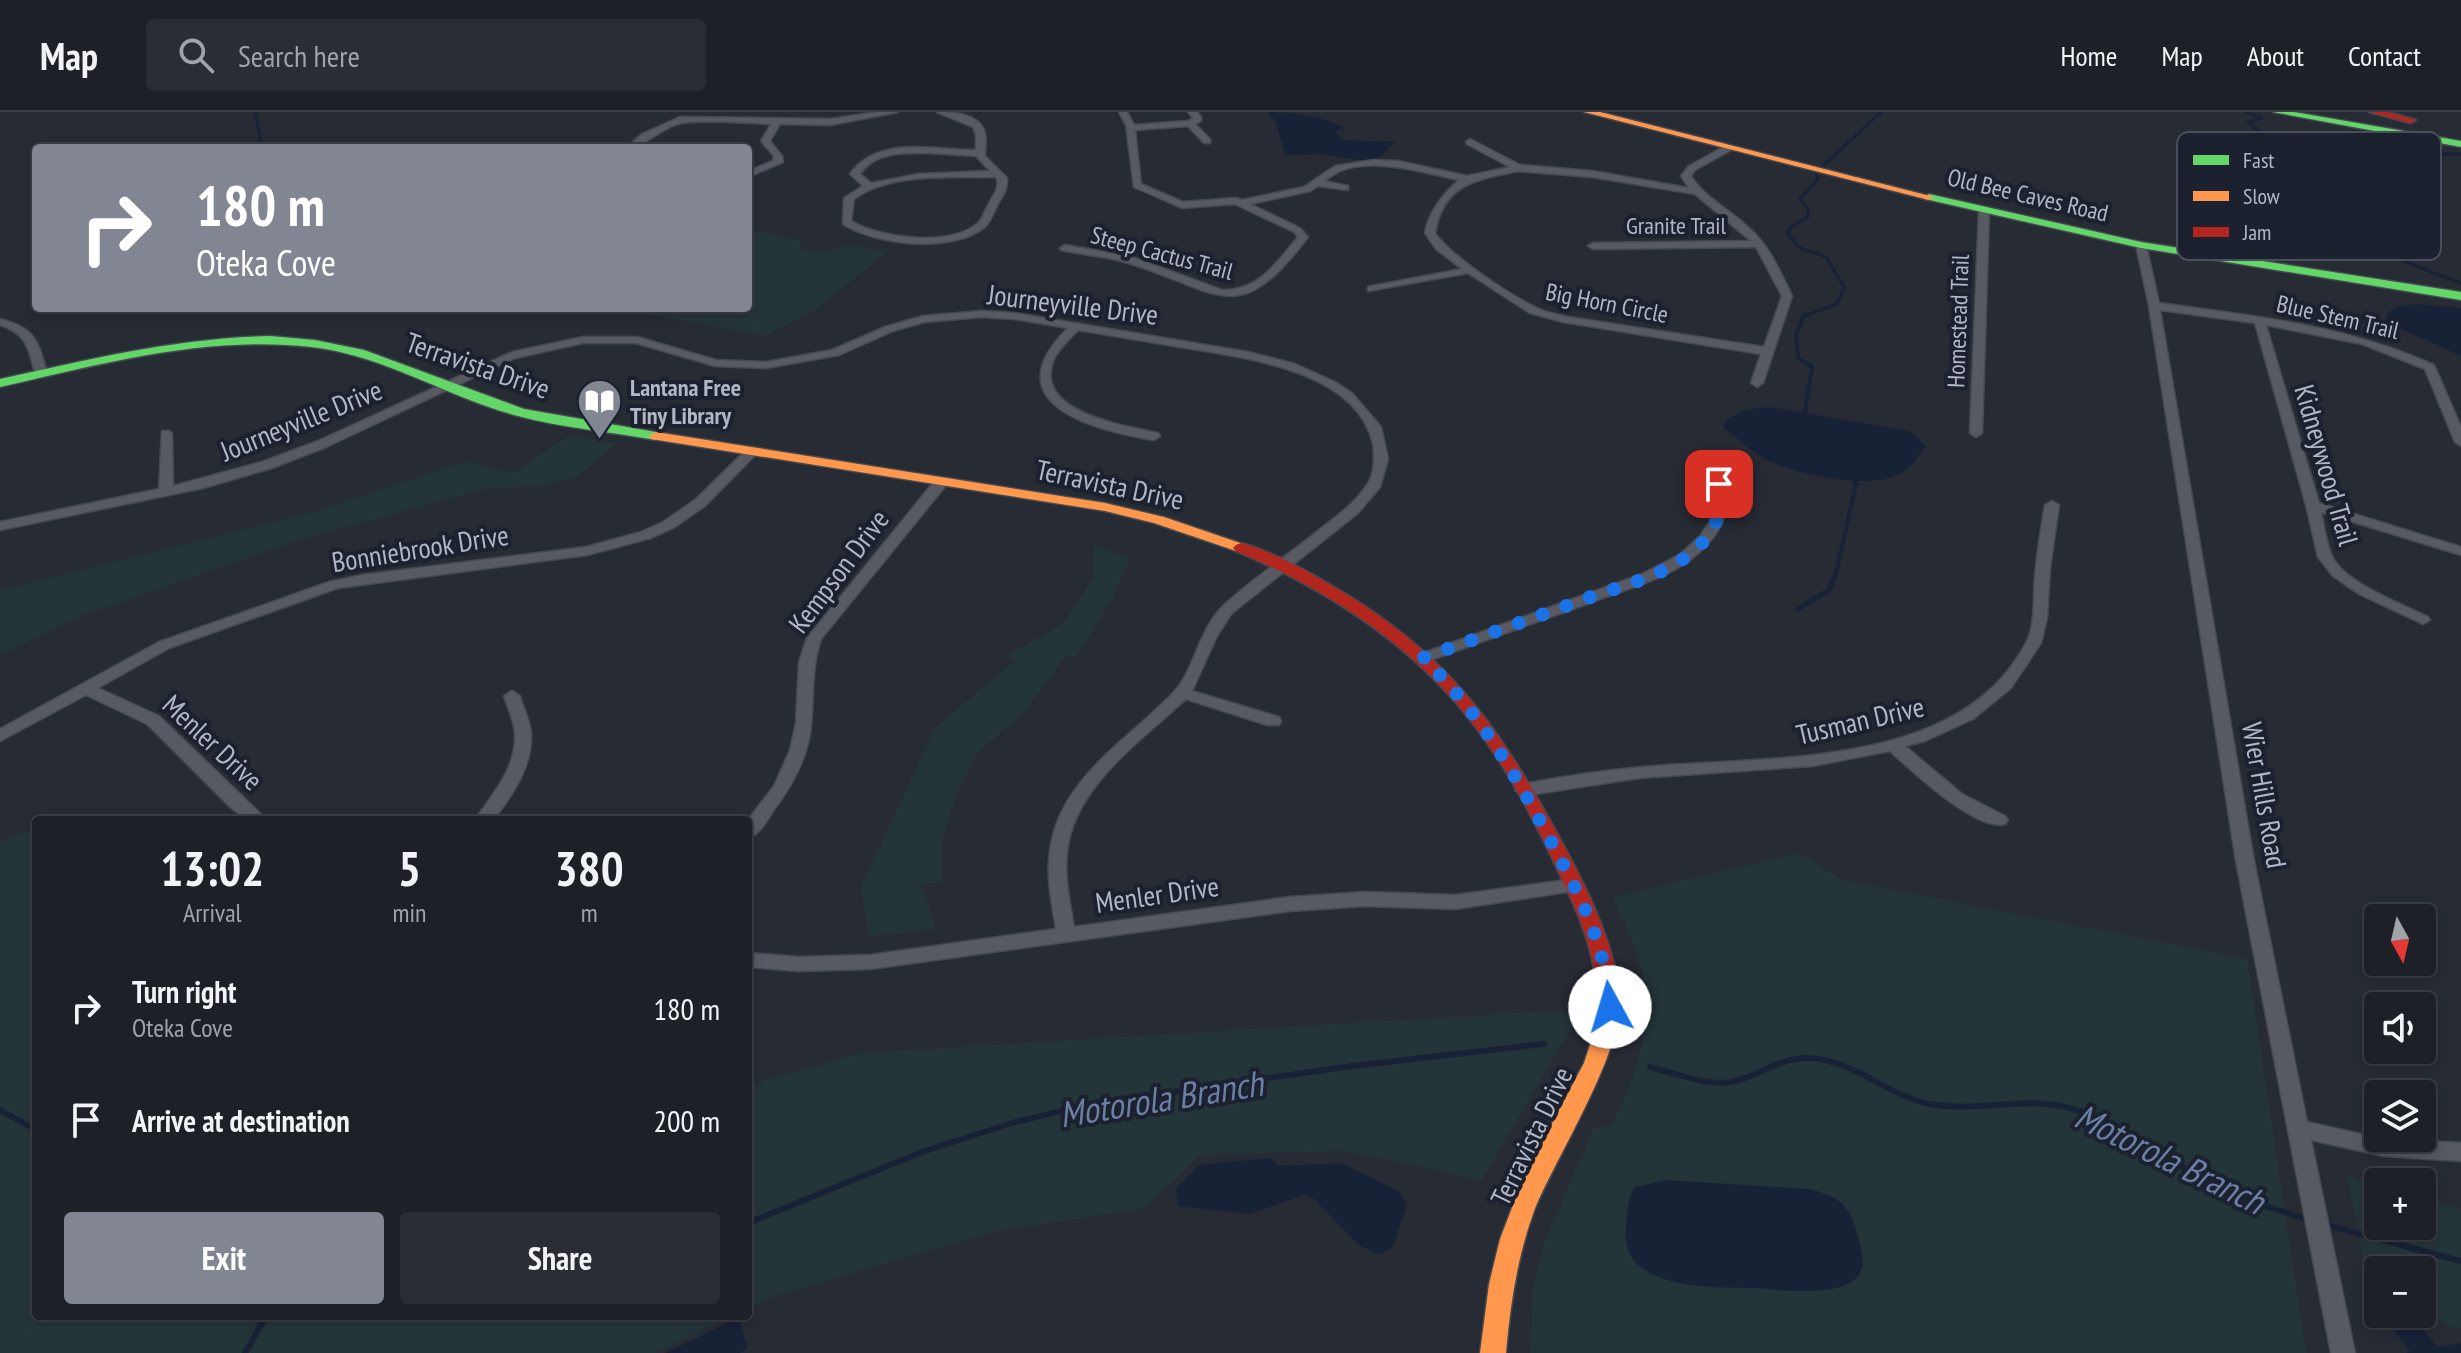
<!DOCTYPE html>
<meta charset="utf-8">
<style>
body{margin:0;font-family:"PT Sans Narrow",sans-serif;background:#2a2d33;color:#f1f3f6;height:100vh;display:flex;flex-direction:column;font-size:30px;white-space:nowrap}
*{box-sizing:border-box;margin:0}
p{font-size:26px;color:#a0a3a7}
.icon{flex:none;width:44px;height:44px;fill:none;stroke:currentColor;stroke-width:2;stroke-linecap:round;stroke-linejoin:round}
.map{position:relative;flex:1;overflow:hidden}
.sheet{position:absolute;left:32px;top:704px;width:720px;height:504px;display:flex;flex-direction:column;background:#1d2027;border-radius:8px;box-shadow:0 4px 12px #0003,0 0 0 2px #3b3e44}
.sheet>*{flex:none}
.guide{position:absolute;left:32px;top:32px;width:720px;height:168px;border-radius:8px;box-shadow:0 4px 12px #0003,0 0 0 2px #3b3e44;background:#818692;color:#fff;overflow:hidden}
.needle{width:52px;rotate:172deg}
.tools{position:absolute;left:2364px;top:792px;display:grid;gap:16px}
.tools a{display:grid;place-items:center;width:72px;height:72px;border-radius:8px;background:#1d2027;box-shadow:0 4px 12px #0003,0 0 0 2px #3b3e44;font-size:40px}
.pin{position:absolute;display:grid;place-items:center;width:68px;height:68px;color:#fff;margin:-34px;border-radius:16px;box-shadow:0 4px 12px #0006}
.me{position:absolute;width:88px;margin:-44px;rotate:354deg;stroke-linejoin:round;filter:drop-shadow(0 0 6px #0008)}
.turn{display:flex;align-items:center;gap:28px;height:168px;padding:0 32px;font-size:36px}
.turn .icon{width:104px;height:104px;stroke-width:2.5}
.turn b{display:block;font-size:56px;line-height:68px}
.eta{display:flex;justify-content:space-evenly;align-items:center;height:136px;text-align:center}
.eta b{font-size:48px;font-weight:700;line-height:56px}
.primary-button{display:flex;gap:16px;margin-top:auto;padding:16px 32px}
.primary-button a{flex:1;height:92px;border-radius:8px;background:#818692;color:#fff;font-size:32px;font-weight:700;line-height:92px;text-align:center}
.primary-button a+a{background:#2a2d33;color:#f1f3f6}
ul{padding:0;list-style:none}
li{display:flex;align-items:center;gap:24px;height:112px;padding:0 32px}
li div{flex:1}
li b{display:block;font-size:30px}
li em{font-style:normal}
header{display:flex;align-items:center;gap:48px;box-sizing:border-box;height:112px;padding:0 40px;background:#1d2027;border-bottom:2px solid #3b3e44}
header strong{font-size:38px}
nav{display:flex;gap:44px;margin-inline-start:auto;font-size:28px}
.search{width:560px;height:72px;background:#2a2d33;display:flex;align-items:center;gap:20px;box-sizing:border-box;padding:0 28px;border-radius:8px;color:#a0a3a7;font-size:30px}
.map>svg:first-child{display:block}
</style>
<header>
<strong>Map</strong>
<div class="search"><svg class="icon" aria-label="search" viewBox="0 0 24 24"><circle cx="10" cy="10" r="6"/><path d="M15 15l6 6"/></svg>Search here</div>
<nav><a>Home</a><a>Map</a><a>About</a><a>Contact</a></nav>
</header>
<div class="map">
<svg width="2461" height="1241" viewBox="0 0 2461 1241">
<rect width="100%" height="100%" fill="#272b34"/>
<!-- green -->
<path fill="#243539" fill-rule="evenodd" d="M748 117 799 128 803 138 824 140 849 133 888 140 815 198 764 224 609 196H748Z
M568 324 617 331 577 365 543 374 485 377 303 427 84 503 0 543V478L317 399 466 349 514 361Z
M1093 433 1130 446 1113 485 1076 545 1066 544 1022 603 977 641 957 681 942 729V770L920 772 937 817 869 825 861 775 935 616 1015 548 1004 545 1064 511 1093 466Z
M36 716V1204H733L656 1241H0V730Z
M1799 741 1840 767 2247 847 2306 1241H1531L1532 1179 1544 1131 1594 1015H1610C1638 962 1651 923 1642 861 1638 836 1622 809 1613 785Z
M1582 897 1482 1068 1342 1039 1201 1042 1145 1096 993 1120 775 1184 748 1197V973L862 941Z
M2347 1063 2378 1072V1114H2422V1085L2461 1097V1218L2422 1204 2375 1208ZM2378 1158H2422V1202H2378Z"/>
<!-- water -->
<path fill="#182236" d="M1269 0C1296 0 1322 5 1346 16L1335 19 1342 28 1395 30 1378 47 1359 48 1319 42 1285 43 1275 7 1271 6Z
M2416 192 2461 196V244L2388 211 2385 204 2395 195Z
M1769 295 1910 319 1926 334C1919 343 1911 356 1901 361 1871 379 1799 363 1769 349 1753 341 1739 327 1724 316L1723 312C1736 299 1750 296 1769 295Z
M1270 1046 1279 1054 1341 1051 1400 1080 1407 1093 1393 1135 1379 1142 1360 1134 1314 1087 1304 1083 1250 1102 1178 1094 1176 1077 1199 1053Z
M1666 1068 1809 1077C1836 1084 1848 1090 1856 1117 1859 1132 1868 1151 1858 1164 1840 1187 1778 1177 1751 1176 1709 1175 1619 1178 1626 1116 1627 1100 1627 1088 1635 1075Z
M2416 1208 2437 1235 2461 1231V1241H2406L2410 1239 2389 1212Z
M732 1209 740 1211 747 1236 740 1241H665Z"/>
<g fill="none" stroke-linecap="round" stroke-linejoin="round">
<!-- stream-far3 -->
<path stroke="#182236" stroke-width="3" d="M255 0 262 36
M2246 0 2262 6 2248 10 2260 20 2277 27H2299L2402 43 2461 42
M2274 26 2285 36 2322 49H2283L2280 52 2298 58 2280 59 2283 62 2321 67 2340 74 2336 81 2291 80 2292 83 2327 95V102C2366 137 2412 153 2461 171
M1821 56 1881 0
M1804 204 1837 192 1844 175 1826 145 1800 136 1788 122 1790 116 1808 105V96L1800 87 1818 67 1816 62"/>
<!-- stream-far2 -->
<path stroke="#182236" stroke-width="4" d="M1804 305 1812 255 1798 246 1796 224 1804 203 1808 202
M1835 466 1856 372 1852 364"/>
<!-- stream-far1 -->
<path stroke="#182236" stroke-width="5" d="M1798 497 1829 478 1835 464"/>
<!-- stream -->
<path stroke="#182236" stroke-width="6" d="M1650 955C1676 961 1712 977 1739 968 1763 961 1781 946 1807 946 1852 947 1884 981 1925 991 1975 1002 2021 983 2070 996 2120 1010 2163 1045 2208 1070 2240 1087 2275 1097 2310 1108
M0 998 36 1018
M748 1111 922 1040 1012 1011 1094 991 1352 954 1544 932
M2323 1112 2461 1149
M245 1241 266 1204"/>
<defs>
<path id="street" d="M878 0H898L830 13 780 12 770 29 782 44 783 50 748 65V59L773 49 774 44 761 29 771 12C747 11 704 7 682 11 662 14 645 36 626 36L642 22 680 5 830 7Z
M937 0C952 0 977 1 984 18 987 26 985 36 985 44L1007 66C1008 78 1002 84 997 94 993 102 991 109 985 115 951 142 876 133 843 112L844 86 863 74 850 62C878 23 934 38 976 38V23L973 15ZM929 41 976 44 990 59 919 62 871 71 860 62C876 39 904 41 929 41ZM996 65C1001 76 993 83 988 93 985 98 983 106 979 110 953 136 879 126 851 109L854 87C892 60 950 66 996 65Z
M1119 0H1127L1134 13 1188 9 1193 6 1188 0H1197L1201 5V9L1195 12 1210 27V31H1204L1188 14 1135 18 1141 72 1183 90 1236 86 1242 88 1304 75 1335 54 1374 48 1398 49 1467 64 1510 55 1467 32 1466 30 1470 27 1520 53 1592 59 1689 76 1681 64 1689 54 1725 34H1731V38L1695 58 1691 64C1705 86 1729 97 1748 115 1769 133 1780 159 1792 184L1763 271 1757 275 1751 271 1761 242 1563 210 1530 201 1468 161 1368 179V175L1372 174 1462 157 1436 137 1425 121C1429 99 1443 82 1459 68 1426 61 1373 45 1340 59 1335 61 1329 66 1324 69L1348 74V78L1318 74 1310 79 1250 92 1300 116 1308 125C1237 219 1221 179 1128 151 1107 144 1083 143 1061 138L1060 136 1065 133 1132 145 1222 178C1258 180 1277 150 1298 125L1294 120 1235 92 1182 96 1134 75 1126 13ZM1518 59 1592 65 1695 82 1751 129 1593 131 1588 134 1593 137 1756 135 1782 184 1764 235 1568 205C1558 202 1546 201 1537 196 1511 184 1451 144 1435 121 1444 71 1476 68 1518 59Z
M1984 96 1989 99 1982 321 1976 325 1970 321 1979 99Z
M2141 130 2146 133 2159 191C2253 204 2346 213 2434 253L2461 315V334L2455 330 2425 257 2362 232 2266 213 2319 391 2461 435V443L2321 400C2324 413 2326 431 2332 444 2344 471 2402 492 2428 505L2430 508 2423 512 2359 482 2333 464 2318 445 2306 393 2255 211 2160 198 2254 749 2307 1010 2378 1026 2461 1031V1049L2384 1044 2311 1028 2355 1241H2331L2236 749 2149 194 2136 133Z
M982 199 1014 201 1248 240 1295 252 1335 270 1352 281 1381 315 1388 347 1380 375 1358 401 1232 501 1217 524 1192 579 1279 605 1281 609 1279 613H1267L1186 587C1141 629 1073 675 1067 741 1064 765 1070 791 1074 815L1290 785 1366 780 1455 783 1574 767 1580 768 1583 773 1580 778 1455 797 1366 794 1290 799 870 857 798 859 748 855V841L798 845 870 843 1056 817C1052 792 1046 765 1050 739 1059 667 1127 629 1173 581 1194 560 1199 516 1224 493 1254 466 1288 443 1319 418 1336 405 1355 391 1367 373 1375 361 1375 346 1373 332 1357 259 1247 246 1186 236 1150 230 1114 224 1078 218 1070 227 1059 236 1054 247 1031 301 1127 314 1158 321L1160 324 1154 328C1092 318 992 291 1068 216L1014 207 982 205 924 210 893 219 839 243 766 256 715 254 636 231H583L515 246 326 335 272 356 203 376 0 418V410L159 377 162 319H170L172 322 173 374 262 350 318 329 512 240 583 225H637L716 248 766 250 832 238 885 215 923 204Z
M0 207C35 216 38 228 47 261L45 263 35 261C29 237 26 221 0 213Z
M752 335 756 336V342L705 394 673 416 651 426 587 443 338 476 169 536 98 576 159 604 267 708H247L230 695 147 612 86 583 0 629V617L159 530 329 470 362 463 586 435 641 420 663 410 695 388 748 336Z
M1707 340C1717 345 1724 365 1726 376 1730 408 1715 429 1690 448 1663 468 1626 477 1595 489 1539 509 1484 529 1428 549H1418L1415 546 1418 543 1642 462 1679 443 1700 424 1712 406 1713 372 1701 344Z
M942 365 948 369 947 372 821 527C811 556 814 584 811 614 808 646 792 674 773 699 767 709 759 723 748 726V708L774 674 790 638 796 611 799 550 807 526 937 366Z
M2052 389 2059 393 2050 456 2047 506 2041 531 2011 576 1973 607 1925 629 1905 634 1962 682 2005 704 2008 708 2005 712C1976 720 1911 658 1890 639L1812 654 1639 666 1523 684 1515 678 1523 672C1567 664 1611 657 1656 654 1775 644 1961 656 2026 531 2036 512 2033 487 2035 465 2037 441 2041 417 2045 393Z
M512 579 520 584C523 596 530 608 531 621 533 651 515 680 497 703L494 708H475C493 681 517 656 515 621 514 609 508 596 504 584Z"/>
<path id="fast" d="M2273 0H2294L2461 29V35Z
M1929 82 2141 130 2461 180V188L2141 136 1925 87 1924 85Z
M270 224 315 228 364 238 524 297 656 320 663 324 656 328C611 320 563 316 518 304 449 286 384 243 311 235 206 223 102 252 0 275V267C90 247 177 226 270 224Z"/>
<path id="slow" d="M1584 0H1600L1934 85 1929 88Z
M656 320 1105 391 1164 405 1246 433 1249 436 1246 439H1236L1154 411 1105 399 651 327 649 324Z
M1608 866 1616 868C1641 916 1551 1051 1533 1102 1517 1147 1510 1194 1506 1241H1480L1489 1172 1500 1127 1525 1062 1584 951 1592 927 1600 868Z"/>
<path id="jam" d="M2369 0H2387L2416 8 2411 11Z
M1241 431C1271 439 1302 456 1329 472 1444 538 1496 609 1558 723 1584 771 1609 819 1619 874L1616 880 1608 882 1600 880C1594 868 1594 852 1590 839 1585 819 1577 800 1569 782 1543 726 1514 666 1477 617 1415 534 1330 479 1236 439L1233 436 1236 433Z"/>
</defs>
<!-- street casing -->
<use href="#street" stroke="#454851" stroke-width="3"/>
<!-- fast casing -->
<use href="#fast" stroke="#454851" stroke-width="3"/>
<!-- slow casing -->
<use href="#slow" stroke="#454851" stroke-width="3"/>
<!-- jam casing -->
<use href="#jam" stroke="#454851" stroke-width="3"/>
<!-- street -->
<use href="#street" fill="#575a62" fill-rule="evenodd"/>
<!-- fast -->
<use href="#fast" fill="#63d668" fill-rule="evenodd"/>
<!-- slow -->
<use href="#slow" fill="#ff974d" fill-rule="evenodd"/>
<!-- jam -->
<use href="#jam" fill="#b3261e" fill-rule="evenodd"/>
</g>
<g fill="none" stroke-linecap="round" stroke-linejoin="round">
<!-- route -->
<path stroke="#1a73e8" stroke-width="14" stroke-dasharray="0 25.2" d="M1610 895C1605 827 1577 779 1546 720 1510 653 1478 599 1423 546 1477 526 1531 507 1585 487 1621 474 1666 464 1696 437 1716 419 1724 398 1719 372"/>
</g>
<!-- icons -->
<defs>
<symbol id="library-pin" viewBox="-11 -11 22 30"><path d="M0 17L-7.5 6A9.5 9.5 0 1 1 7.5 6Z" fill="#818692" stroke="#1b212e"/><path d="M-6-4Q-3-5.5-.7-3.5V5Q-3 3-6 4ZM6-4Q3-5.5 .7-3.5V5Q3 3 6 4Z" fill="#fff"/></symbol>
</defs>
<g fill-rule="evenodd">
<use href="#library-pin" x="574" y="264" width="51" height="69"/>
</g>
<g text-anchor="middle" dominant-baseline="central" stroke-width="8" stroke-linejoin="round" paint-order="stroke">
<!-- far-street labels -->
<g font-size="24" fill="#b1b7c5" stroke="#1b212e">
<text transform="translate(2028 83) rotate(13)">Old Bee Caves Road</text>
<text x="1676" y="113">Granite Trail</text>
<text transform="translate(1162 141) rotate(15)">Steep Cactus Trail</text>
<text transform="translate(1607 191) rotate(11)">Big Horn Circle</text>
<text transform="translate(2338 205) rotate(13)">Blue Stem Trail</text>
<text transform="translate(1958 209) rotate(-88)">Homestead Trail</text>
</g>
<!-- far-poi labels -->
<g font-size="24" font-weight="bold" fill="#b1b7c5" stroke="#1b212e" text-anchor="start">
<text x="630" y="275">Lantana Free<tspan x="630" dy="28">Tiny Library</tspan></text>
</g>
<!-- street labels -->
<g font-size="28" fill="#b1b7c5" stroke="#1b212e">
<text transform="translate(1073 192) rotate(7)">Journeyville Drive</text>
<text transform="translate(478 253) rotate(19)">Terravista Drive</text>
<text transform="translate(301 308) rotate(-22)">Journeyville Drive</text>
<text transform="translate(2327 353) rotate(74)">Kidneywood Trail</text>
<text transform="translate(1110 372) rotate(12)">Terravista Drive</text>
<text transform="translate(420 436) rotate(-9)">Bonniebrook Drive</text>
<text transform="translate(838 459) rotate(-53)">Kempson Drive</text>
<text transform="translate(1860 608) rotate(-13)">Tusman Drive</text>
<text transform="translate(213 630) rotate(43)">Menler Drive</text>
<text transform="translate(2265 683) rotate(80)">Wier Hills Road</text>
<text transform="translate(1157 782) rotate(-8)">Menler Drive</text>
<text transform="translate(1531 1024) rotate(-64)">Terravista Drive</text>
</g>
<!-- near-water labels -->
<g font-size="36" font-style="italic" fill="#6b7ea3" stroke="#1b212e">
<text transform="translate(1161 986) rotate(-9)">Motorola Branch</text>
<text transform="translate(2170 1046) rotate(26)">Motorola Branch</text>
</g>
</g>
<!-- legend -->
<rect x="2177" y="20" width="264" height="128" rx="12" fill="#1b212e" stroke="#484e5b" stroke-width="2"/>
<rect x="2193" y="43" width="36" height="10" fill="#63d668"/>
<rect x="2193" y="79" width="36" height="10" fill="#ff974d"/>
<rect x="2193" y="115" width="36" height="10" fill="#b3261e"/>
<g font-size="22" fill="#b1b7c5">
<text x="2243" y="56">Fast</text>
<text x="2243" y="92">Slow</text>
<text x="2243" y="128">Jam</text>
</g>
</svg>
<div class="tools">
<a><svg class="needle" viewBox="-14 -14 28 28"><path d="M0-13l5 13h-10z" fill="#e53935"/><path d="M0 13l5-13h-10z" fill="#a0a3a7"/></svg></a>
<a><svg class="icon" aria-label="sound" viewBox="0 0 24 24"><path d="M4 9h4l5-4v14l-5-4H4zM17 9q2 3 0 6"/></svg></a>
<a><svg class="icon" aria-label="layers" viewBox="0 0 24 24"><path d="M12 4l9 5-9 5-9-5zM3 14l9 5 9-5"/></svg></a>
<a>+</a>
<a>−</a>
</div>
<div class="pin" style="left:1719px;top:372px;background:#d93025"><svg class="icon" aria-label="arrive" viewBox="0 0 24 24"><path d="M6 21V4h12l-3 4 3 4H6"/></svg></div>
<svg class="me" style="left:1610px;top:895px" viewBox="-20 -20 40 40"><circle r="19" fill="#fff"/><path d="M0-13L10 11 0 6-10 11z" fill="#1a73e8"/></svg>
<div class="guide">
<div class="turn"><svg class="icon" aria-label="right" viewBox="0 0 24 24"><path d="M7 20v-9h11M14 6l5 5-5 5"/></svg><div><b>180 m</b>Oteka Cove</div></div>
</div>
<section class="sheet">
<div class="eta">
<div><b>13:02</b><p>Arrival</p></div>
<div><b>5</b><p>min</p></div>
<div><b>380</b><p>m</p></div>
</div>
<ul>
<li><svg class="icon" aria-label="right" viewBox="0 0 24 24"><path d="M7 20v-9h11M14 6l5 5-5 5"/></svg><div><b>Turn right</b><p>Oteka Cove</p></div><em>180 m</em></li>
<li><svg class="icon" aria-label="arrive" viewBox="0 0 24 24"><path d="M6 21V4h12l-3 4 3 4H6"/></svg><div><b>Arrive at destination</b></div><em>200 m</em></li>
</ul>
<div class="primary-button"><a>Exit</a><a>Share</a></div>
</section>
</div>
